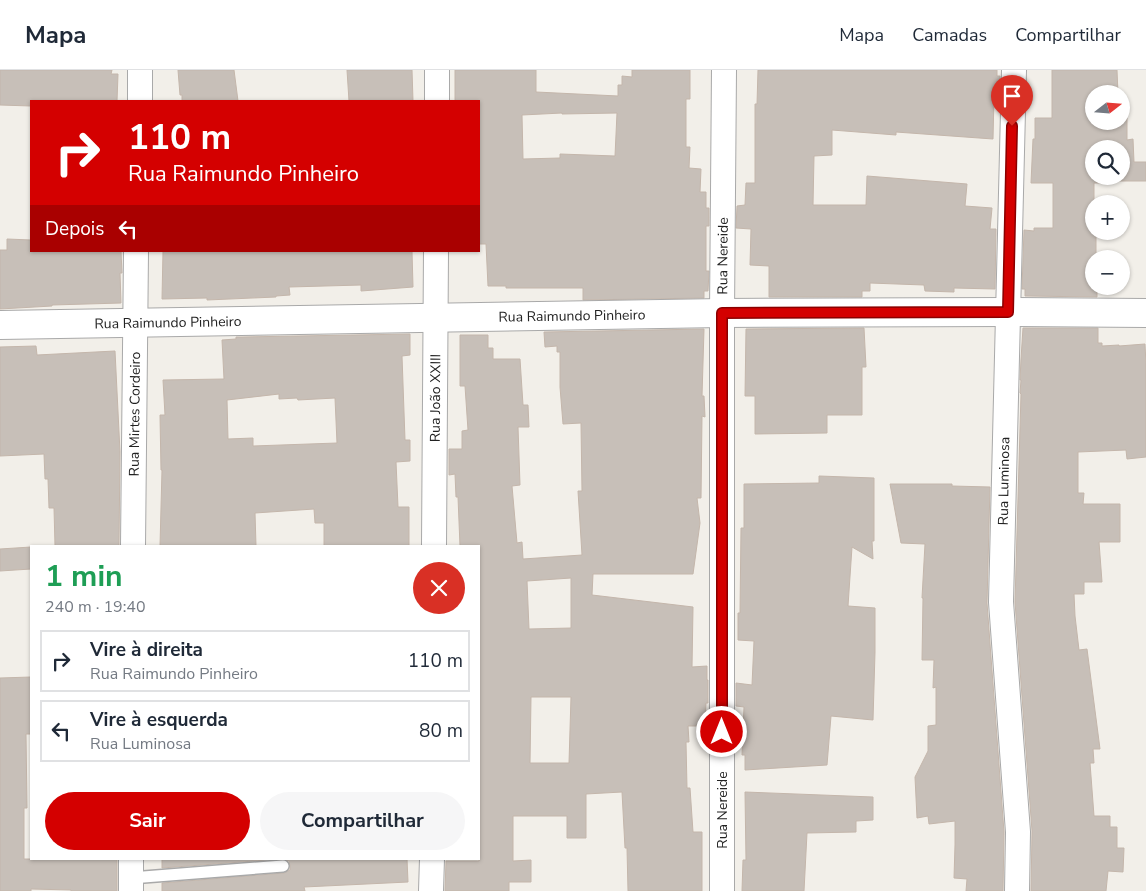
<!DOCTYPE html>
<html lang="pt">
<meta charset="utf-8">
<style>
body{margin:0;font-family:"Nunito Sans",sans-serif;background:#f6f6f7;color:#1f2937;height:100vh;display:flex;flex-direction:column;font-size:19px;white-space:nowrap}
*{box-sizing:border-box;margin:0}
p{font-size:16px;color:#747a83}
.icon{flex:none;width:28px;height:28px;fill:none;stroke:currentColor;stroke-width:2;stroke-linecap:round;stroke-linejoin:round}
.map{position:relative;flex:1;overflow:hidden}
.drawer{position:absolute;left:30px;top:475px;width:450px;height:315px;display:flex;flex-direction:column;background:#fff;border-radius:0px;box-shadow:0 1px 4px #0004}
.drawer>*{flex:none}
.hud{position:absolute;left:30px;top:30px;width:450px;height:152px;border-radius:0px;box-shadow:0 1px 4px #0004;background:#d40000;color:#fff;overflow:hidden}
.needle{width:32px;rotate:73deg}
.buttons{position:absolute;left:1085px;top:15px;display:grid;gap:10px}
.buttons a{display:grid;place-items:center;width:45px;height:45px;border-radius:50%;background:#fff;box-shadow:0 1px 4px #0004;font-size:25px}
.pin{position:absolute;display:grid;place-items:center;width:42px;height:42px;color:#fff;margin:-51px -21px;border-radius:50% 50% 50% 0;rotate:-45deg;box-shadow:0 0 5px #0007}
.pin .icon{rotate:45deg}
.me{position:absolute;width:55px;margin:-28px;rotate:0deg;stroke-linejoin:round;filter:drop-shadow(0 0 4px #0008)}
.turn{display:flex;align-items:center;gap:18px;height:105px;padding:0 15px;font-size:22px}
.turn .icon{width:65px;height:65px;stroke-width:2.5}
.turn b{display:block;font-size:35px;line-height:42px}
.then{display:flex;align-items:center;height:48px;padding:0 15px;background:#0003;gap:10px;font-size:19px}
.round{display:grid;place-items:center;flex:none;width:52px;height:52px;border-radius:26px;background:#f6f6f7}
.headline{display:flex;align-items:center;justify-content:space-between;height:85px;padding:0 15px}
h1{font-size:30px;font-weight:700;line-height:38px;color:#1e9e55}
.action{display:flex;gap:10px;margin-top:auto;padding:10px 15px}
.action a{flex:1;height:58px;border-radius:30px;background:#d40000;color:#fff;font-size:20px;font-weight:700;line-height:58px;text-align:center}
.action a+a{background:#f6f6f7;color:#1f2937}
ul{padding:0;list-style:none}
li{display:flex;align-items:center;gap:15px;height:62px;margin:0 10px 8px;padding:0 5px;border:2px solid #e0e1e3;border-radius:0px}
li div{flex:1}
li b{display:block;font-size:19px}
li em{font-style:normal}
header{display:flex;align-items:center;gap:30px;box-sizing:border-box;height:70px;padding:0 25px;background:#fff;border-bottom:1px solid #e0e1e3}
header strong{font-size:24px}
nav{display:flex;gap:28px;margin-inline-start:auto;font-size:18px}
.map>svg:first-child{display:block}
</style>
<header>
<strong>Mapa</strong>
<nav><a>Mapa</a><a>Camadas</a><a>Compartilhar</a></nav>
</header>
<div class="map">
<svg width="1146" height="821" viewBox="0 0 1146 821">
<rect width="100%" height="100%" fill="#f2efe9"/>
<!-- building -->
<path fill="#c7bfb8" stroke="#c4b6ab" fill-rule="evenodd" d="M0 0H112L111 4H118L117 31H31V36L0 35Z
M178 0H234L238 31H182V25H180Z
M347 0H412L413 31H349Z
M455 0H536V22L618 26V15H622V6L632 7V0H690V29H686V77H690L689 98 701 99 700 122H706V138H709V156H706V201H709L708 221H704V228L583 230V218H506V216H488L486 174H479V31H455ZM562 43V44L617 43 615 86 560 84V88L523 89 522 45Z
M758 0H997V6H1000V27L994 26 993 69 896 62V65L832 60V85L814 86 813 135H866L867 106 967 114 965 136 992 138 990 159H996L995 219 954 218V222L925 221 924 215 870 213V221H862V227H769V196L750 195 751 159 736 158 737 136 745 135 746 113H755V34H757Z
M1052 0H1117L1118 24H1094V51H1121V25H1122L1123 48H1127V70L1133 69 1134 92H1146V111H1102V113H1094V161H1096V189H1094V216H1097V227L1025 226V219H1022L1024 160 1034 161V158H1053V113H1031L1033 69H1035V48H1052ZM1094 79H1121V106H1094Z
M7 169 31 170V181H121L122 203H120L121 233 52 235V236L0 239V180H7Z
M163 181H412L413 217 361 221V215L289 217 290 225 276 226V227L207 230V228L162 229Z
M864 258 866 297H862V345H827V363L755 364V326H745L746 259Z
M1023 258H1098V273H1102V276L1119 275V276L1145 274 1146 295V387L1127 389 1126 380 1078 382V423H1084L1083 434H1120V472H1099L1102 512H1084V524H1074L1075 546 1079 580 1087 579 1100 679H1093L1094 693H1090L1094 746H1110V757H1117V778H1124L1123 802 1108 801 1106 821H1031L1032 761 1015 532 1021 324 1020 323 1021 310H1020L1021 289Z
M704 259 702 326H704L705 347 702 346 701 428H697L700 453 693 504H593L592 525 693 537 692 597 707 596V610H708V633H706L705 656H688L689 672H686L687 718H690L693 762H702V821H628L627 778H625L622 722 586 724V768H567V746H513V791L531 790V812H509V821H445L446 791H479V476H460L458 427H456L455 404 449 405V379H462V361L468 360 465 316H460V265H488V278H493V289H520L523 335H528L529 357H518L520 415 512 416 517 473 522 472 523 489 582 485 578 421H582L581 353 563 354 560 317V282H557V276L545 277 544 262ZM571 508V558L529 559 527 511ZM531 627H571L569 693H530Z
M410 264V285L402 286 405 370H410V391L396 392 398 437H409V476H324V453H315L314 439 255 443 256 476H160L162 400H161L160 345H165L163 310 224 309 222 270 236 269V267H242ZM279 324V329L297 328 298 330 335 328 337 373 253 376V368L228 369 227 330Z
M36 276 37 285 115 281 120 382 119 476H55L54 438H49L48 409H45L44 384 0 386V277Z
M819 406 874 408V471H872L873 489 852 477 848 536 875 538V582L873 650 831 646 827 695 745 700V685H742L744 637 736 636V613L752 615 754 571 738 570V543H740L741 458H744V414L819 413Z
M890 414H952V416L990 417 987 533 1004 762 1003 821H966L967 809 954 808 955 775V751L929 754 928 746 917 748 915 707 928 681V656L936 655V617L933 618 934 590H922L923 528H922L925 474 901 473Z
M31 477V499L0 501V479Z
M31 607V664H26L27 738H24V789H117V821H71V820L31 819V821H0V608Z
M745 722 873 727V750L856 751V762L807 763 804 821H742L743 790H746Z
M162 789H280L162 798Z
M284 789H407L408 812 304 817 305 821H162V813L284 803 290 800V796L289 791Z"/>
<g fill="none" stroke-linecap="round" stroke-linejoin="round">
<defs>
<path id="service" d="M131 808 283 796"/>
<g id="minor">
<path d="M1014 0 1001 532 1018 762 1017 821"/>
<path d="M140 31V0"/>
<path d="M437 31V0"/>
<path id="s1" d="M133 476 136 181"/>
<path id="s2" d="M434 476 436 181"/>
<path d="M131 821V789"/>
<path d="M431 821 432 789"/>
<path id="s3" d="M722 821V243L724 0"/>
</g>
<g id="tertiary">
<path id="s4" d="M0 255 722 243 1008 242 1146 243"/>
</g>
</defs>
<!-- service casing -->
<use href="#service" stroke="#a9a9a9" stroke-width="14"/>
<!-- minor casing -->
<use href="#minor" stroke="#a9a9a9" stroke-width="26"/>
<!-- tertiary casing -->
<use href="#tertiary" stroke="#a9a9a9" stroke-width="30"/>
<!-- service -->
<use href="#service" stroke="#fff" stroke-width="11"/>
<!-- minor -->
<use href="#minor" stroke="#fff" stroke-width="24"/>
<!-- tertiary -->
<use href="#tertiary" stroke="#fff" stroke-width="28"/>
</g>
<g fill="none" stroke-linecap="round" stroke-linejoin="round">
<defs>
<path id="route" d="M722 662V243L1008 242 1012 56"/>
</defs>
<!-- route casing -->
<use href="#route" stroke="#8a0000" stroke-width="12"/>
<!-- route -->
<use href="#route" stroke="#d40000" stroke-width="9"/>
</g>
<g text-anchor="middle" dominant-baseline="central" stroke-width="4" stroke-linejoin="round" paint-order="stroke">
<!-- street labels -->
<g font-size="14" fill="#222" stroke="#fff">
<text stroke="none"><textPath href="#s3" startOffset="635">Rua Nereide</textPath></text>
<text stroke="none"><textPath href="#s4" startOffset="572">Rua Raimundo Pinheiro</textPath></text>
<text stroke="none"><textPath href="#s4" startOffset="168">Rua Raimundo Pinheiro</textPath></text>
<text stroke="none"><textPath href="#s2" startOffset="148">Rua João XXIII</textPath></text>
<text stroke="none"><textPath href="#s1" startOffset="132">Rua Mirtes Cordeiro</textPath></text>
<text transform="translate(1004 411) rotate(-89)">Rua Luminosa</text>
<text transform="translate(722 740) rotate(-90)">Rua Nereide</text>
</g>
</g>
</svg>
<div class="buttons">
<a><svg class="needle" viewBox="-14 -14 28 28"><path d="M0-13l5 13h-10z" fill="#e53935"/><path d="M0 13l5-13h-10z" fill="#747a83"/></svg></a>
<a><svg class="icon" aria-label="search" viewBox="0 0 24 24"><circle cx="10" cy="10" r="6"/><path d="M15 15l6 6"/></svg></a>
<a>+</a>
<a>−</a>
</div>
<div class="pin" style="left:1012px;top:56px;background:#d93025"><svg class="icon" aria-label="arrive" viewBox="0 0 24 24"><path d="M6 21V4h12l-3 4 3 4H6"/></svg></div>
<svg class="me" style="left:722px;top:662px" viewBox="-20 -20 40 40"><circle r="17" fill="#d40000" stroke="#fff" stroke-width="3"/><path d="M0-11L8 9 0 5-8 9z" fill="#fff"/></svg>
<div class="hud">
<div class="turn"><svg class="icon" aria-label="right" viewBox="0 0 24 24"><path d="M7 20v-9h11M14 6l5 5-5 5"/></svg><div><b>110 m</b>Rua Raimundo Pinheiro</div></div>
<div class="then">Depois<svg class="icon" aria-label="left" viewBox="0 0 24 24"><path d="M17 20v-9H6M10 6l-5 5 5 5"/></svg></div>
</div>
<section class="drawer">
<div class="headline"><div><h1>1 min</h1><p>240 m · 19:40</p></div><a class="round" style="background:#d93025;color:#fff"><svg class="icon" aria-label="close" viewBox="0 0 24 24"><path d="M6 6l12 12M18 6L6 18"/></svg></a></div>
<ul>
<li><svg class="icon" aria-label="right" viewBox="0 0 24 24"><path d="M7 20v-9h11M14 6l5 5-5 5"/></svg><div><b>Vire à direita</b><p>Rua Raimundo Pinheiro</p></div><em>110 m</em></li>
<li><svg class="icon" aria-label="left" viewBox="0 0 24 24"><path d="M17 20v-9H6M10 6l-5 5 5 5"/></svg><div><b>Vire à esquerda</b><p>Rua Luminosa</p></div><em>80 m</em></li>
</ul>
<div class="action"><a>Sair</a><a>Compartilhar</a></div>
</section>
</div>
